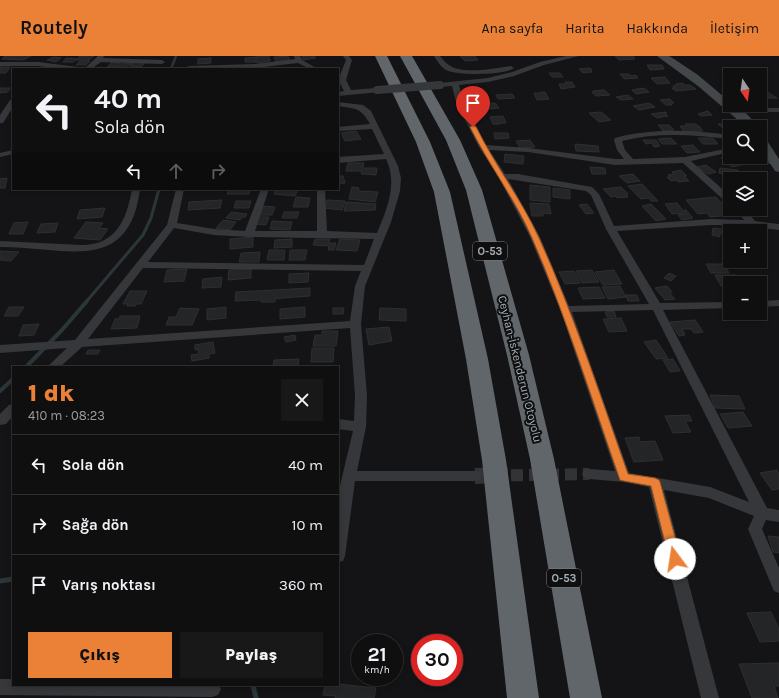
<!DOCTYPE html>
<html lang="tr">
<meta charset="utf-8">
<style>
body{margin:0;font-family:Karla,sans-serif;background:#181819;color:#f1f3f6;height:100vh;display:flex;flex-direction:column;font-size:15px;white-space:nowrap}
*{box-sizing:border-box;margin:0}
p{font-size:13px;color:#9b9c9f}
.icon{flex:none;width:22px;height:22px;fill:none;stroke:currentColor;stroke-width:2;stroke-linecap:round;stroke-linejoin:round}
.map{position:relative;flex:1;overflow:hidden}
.details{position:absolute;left:12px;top:310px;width:327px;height:320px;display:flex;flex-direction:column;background:#0f0f10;border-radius:0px;box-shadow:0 2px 6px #0003,0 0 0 1px #2f2f30}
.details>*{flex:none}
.top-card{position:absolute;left:12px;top:12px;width:327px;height:122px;border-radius:0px;box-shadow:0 2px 6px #0003,0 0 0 1px #2f2f30;background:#0f0f10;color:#f1f3f6;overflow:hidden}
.needle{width:26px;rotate:167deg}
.tools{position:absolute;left:723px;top:12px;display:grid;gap:8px}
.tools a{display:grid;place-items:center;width:44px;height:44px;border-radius:0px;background:#0f0f10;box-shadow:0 2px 6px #0003,0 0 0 1px #2f2f30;font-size:20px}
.speed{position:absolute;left:351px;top:578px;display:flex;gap:8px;font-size:20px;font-weight:700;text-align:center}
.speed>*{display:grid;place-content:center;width:52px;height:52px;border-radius:50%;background:#0f0f10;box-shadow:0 2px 6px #0003,0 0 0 1px #2f2f30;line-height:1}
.speed small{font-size:10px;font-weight:400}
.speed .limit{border:6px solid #d22;background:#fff;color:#111}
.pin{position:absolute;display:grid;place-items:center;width:34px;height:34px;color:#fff;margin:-41px -17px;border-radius:50% 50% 50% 0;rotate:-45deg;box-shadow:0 0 4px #0007}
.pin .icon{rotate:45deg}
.me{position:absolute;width:44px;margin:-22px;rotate:346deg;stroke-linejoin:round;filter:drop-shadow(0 0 3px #0008)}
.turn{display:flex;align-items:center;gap:14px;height:84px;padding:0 16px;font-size:18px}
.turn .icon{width:52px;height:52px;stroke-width:2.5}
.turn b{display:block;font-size:28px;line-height:34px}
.lanes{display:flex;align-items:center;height:38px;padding:0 16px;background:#0003;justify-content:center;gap:20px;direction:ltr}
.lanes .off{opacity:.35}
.round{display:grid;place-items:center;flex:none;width:42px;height:42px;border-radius:0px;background:#181819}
.overview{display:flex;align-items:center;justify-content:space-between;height:68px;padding:0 16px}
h1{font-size:24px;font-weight:800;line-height:30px;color:#eb8137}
.action{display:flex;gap:8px;margin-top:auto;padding:8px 16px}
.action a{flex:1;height:46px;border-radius:0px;background:#eb8137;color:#111;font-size:16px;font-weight:800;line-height:46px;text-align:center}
.action a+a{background:#181819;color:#f1f3f6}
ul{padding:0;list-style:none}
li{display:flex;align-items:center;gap:12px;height:60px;padding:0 16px;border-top:1px solid #2f2f30}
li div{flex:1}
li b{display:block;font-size:15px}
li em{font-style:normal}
header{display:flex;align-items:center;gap:24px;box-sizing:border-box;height:56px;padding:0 20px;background:#eb8137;color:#111}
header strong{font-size:19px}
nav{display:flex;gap:22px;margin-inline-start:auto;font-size:14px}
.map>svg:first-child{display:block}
</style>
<header>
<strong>Routely</strong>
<nav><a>Ana sayfa</a><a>Harita</a><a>Hakkında</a><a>İletişim</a></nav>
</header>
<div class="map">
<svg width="779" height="642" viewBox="0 0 779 642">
<rect width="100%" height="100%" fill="#141416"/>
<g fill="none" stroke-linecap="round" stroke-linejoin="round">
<!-- stream-far3 -->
<path stroke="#2b3639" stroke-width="2.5" d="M171 13 176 0"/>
<!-- stream-far2 -->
<path stroke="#2b3639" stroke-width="3" d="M86 246 143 179 151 162 159 133"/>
<!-- stream-far1 -->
<path stroke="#2b3639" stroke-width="4" d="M26 311 62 274 87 245
M0 335 13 323"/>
<!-- stream -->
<path stroke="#2b3639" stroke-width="5" d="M0 525 13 523
M253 629 256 642"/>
</g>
<!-- building -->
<path fill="#242526" stroke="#2e2f31" d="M5 0H31L23 4 2 3Z
M80 0H94L89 4H76Z
M257 0H269L270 5 257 7Z
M288 0 290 5 276 6 274 1Z
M302 0H314L316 2 303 4Z
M460 0H475L478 4 465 5Z
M615 0H633L635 3 619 4Z
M54 1 61 2 56 6 47 4Z
M256 1V6H245V2Z
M66 2 77 3 73 6H63Z
M211 2V7L198 8V3Z
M80 5H90L86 9H76Z
M112 6H121L117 11H107Z
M134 6 145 7 141 11 130 10Z
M123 7H132L125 13 116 12Z
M647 9H662L664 13 650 14Z
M0 11H10L6 17H0Z
M590 12 592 14H590L592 16 583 17 579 13Z
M549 17H560L563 21H552Z
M620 18H629L631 20 636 19 638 22 624 23Z
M665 21 670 27 657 28 651 22Z
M565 26H572L575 31 561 33 559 28H566Z
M683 27 685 29H690L696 33 676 35 672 32H675L673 30 677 29 676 28Z
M0 32H10L8 36 0 37Z
M644 32 649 36 636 38 632 34Z
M604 34 610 39 596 40 592 36H594L593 35Z
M541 36H545L549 43 537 44 534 37H542Z
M768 36 773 40 777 42H765L760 38V37Z
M512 38 515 42 498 43 496 39Z
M628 39 633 43 621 44 616 41Z
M670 43 674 47H670L672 49H666L660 44Z
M483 47H495L499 52 487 53Z
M649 47 655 51 639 54 633 50Z
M708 55 712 59 701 60 698 58Z
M601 56 611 64 599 66 589 57Z
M665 56 667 57H664L668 60 657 62 651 58Z
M503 60 506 67H500V68H493L490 61Z
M734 67 738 71H730V78L718 68Z
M685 68H695L699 70 703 75 684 76 680 70H687Z
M658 69H669L674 74 663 75Z
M356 75 361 83 345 85 341 77Z
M494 77H508L509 82 495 83Z
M671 82 677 88H662L658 83Z
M698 82H713L718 88H703Z
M530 84 535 91 520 92 516 85Z
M643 84H656L660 90 654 91 652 87 646 88Z
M575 88 598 90 599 96 576 95Z
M693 89 700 96 687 97 681 90Z
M505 98 524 100 523 108 504 106Z
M730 100 737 101 746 108 732 111 721 102Z
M348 107H364L363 112H377L376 119 361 118 362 115H346Z
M706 109 716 116 708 118 697 111Z
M590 111 605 112 606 118H592Z
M720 112 738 114 737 122 724 120V118L719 117Z
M681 114 687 120H684L689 125 678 126 676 124 671 125 667 121H670L668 119 674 118 672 116Z
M750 116 764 117 767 127 760 126V123H752Z
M633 118 640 125 627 127 619 120Z
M338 120H343L345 127 338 128Z
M7 122 5 132H0V123Z
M642 128 658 145H651L649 142 641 143 628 130Z
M530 129 550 131V146L530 144Z
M352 131 359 132 358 135 378 136 375 146 349 143Z
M621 131 628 138 626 139 628 141 617 142 615 140 611 141 603 133Z
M553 132 570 134V143L553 141Z
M229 133H250L249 138H227Z
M276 133H298L295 140 274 138Z
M296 141 310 142 308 151H293Z
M716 141 733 159 710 161 707 157 698 158 686 144Z
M222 144 220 152 188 154 189 146Z
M327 144 345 145 342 154 324 152Z
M236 145H251L249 152H234Z
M346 146 376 148 375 154 344 155Z
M530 147 549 148 551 158 543 157V160H532Z
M677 147 685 157 672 158 665 148Z
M587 148 594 157 586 158 579 149Z
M651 148 666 163 656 165 642 150Z
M263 150 275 151 272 159H260Z
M105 152 102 161 77 163 80 154Z
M684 154H686L693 162 682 164 678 159 687 158Z
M231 156 247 158 245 161H242L240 164 226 162Z
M284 156H299L297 162H282Z
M258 161H269L266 169 255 168Z
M223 164 236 166 230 174 216 172Z
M272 165 292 166 290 174 270 173Z
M28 166 23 178H9L14 167Z
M86 166 103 167 99 172 108 173 100 184 74 182Z
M58 167 55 176 37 177 41 168Z
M713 172 734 175H730V179L720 177V181L712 179Z
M253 181V191L230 193V183Z
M292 183V191L274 192 275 184Z
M315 183H330L329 187H336L334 194H328L329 190 313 189Z
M340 183 360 184 357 195 336 194Z
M269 194H285L284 204H267Z
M290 194H307L305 204H289Z
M0 195 19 196 11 205 0 204Z
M260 196 259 206H239L241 197Z
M706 208H724L729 217H711Z
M187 213 184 225 164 226 167 214Z
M251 213V222L228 224 229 214Z
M592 214 599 226 582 227 576 215Z
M614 214 622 228 603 229 595 216Z
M574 215 580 227 565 228 559 216Z
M309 217 308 226 289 227V218Z
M669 217 676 220 671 225 664 222Z
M715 219H737L742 227H730V230H721Z
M222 221 221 231 202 232 203 223Z
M620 230 626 241 608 243 602 231Z
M667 230 672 236H669L675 243 665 244 655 232Z
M599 231 605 242 583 243 578 232Z
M310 232V240L282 242 275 243V246H261V244L235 245 236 236Z
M130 235H147L141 248H136L135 250H127L128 248H123Z
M626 239H637L639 245H628Z
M9 251H24L18 260H4Z
M226 251V262L207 264V253Z
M305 251V261L280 263V253Z
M180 252 199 253 192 269H166L169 261H176Z
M333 252H344L343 258H333Z
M380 252 406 253V265L379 264Z
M614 255 616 261H607L605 256Z
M120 260H140L137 272 111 273 115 263H119Z
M621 262 627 275 609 276 603 263Z
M695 264 703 276 694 277 691 273H682L685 279 679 280 670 266Z
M39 268 34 279 19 280 23 269Z
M389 271 392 285 369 289 366 273Z
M322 275H338L336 290H313L315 279H322Z
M295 279 296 284 286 286 284 281Z
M656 284 668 302 656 303 644 286Z
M213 286 215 297 209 298V302L192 305 191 299 199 298 198 293 195 294V289Z
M312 292H334L333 306H311Z
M88 294H100L98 298H86Z
M299 303 298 311H273L274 304Z
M673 303 680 315 670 316 663 304Z
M710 339 739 340 745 353 715 352Z
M743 356 752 370 728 372 720 358Z
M689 359 692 365H685L691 376 673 377 665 360Z
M639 381 640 386 655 385 663 404 634 406 625 382Z
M777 414 779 418V433L772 434 760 417Z
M768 480 779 481V497L773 496Z
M771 556 779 573V585L760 586 747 557Z
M779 607V630H774L778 642H752L739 608Z
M338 628 376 632 374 642H335L336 640 323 639 325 629Z"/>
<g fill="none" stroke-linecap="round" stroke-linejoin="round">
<!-- street-tunnel-far1 -->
<path stroke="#313336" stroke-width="12" stroke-dasharray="12 6" stroke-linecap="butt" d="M475 420 589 418"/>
<!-- street-tunnel -->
<path stroke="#313336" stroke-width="16" stroke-dasharray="16 8" stroke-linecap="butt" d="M475 420 508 419"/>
<!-- street -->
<path fill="#35373a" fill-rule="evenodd" d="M98 0H104L103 2 162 4 165 6 162 8 101 6 91 13H84Z
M294 0H300L302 4 318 13H310L298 7 255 12H186L189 10 255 8 295 3Z
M343 0H349L352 4 346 24 351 34 377 32H380V36L338 40V36L344 35 338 24 346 4Z
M434 0H440C443 3 445 7 449 9 462 19 495 12 511 10L514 12C505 19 458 20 446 14 441 11 437 5 434 0Z
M566 0H579L544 9 514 20 488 26 459 29 464 46 486 89 528 92 615 103H624L617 94 614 84 615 82C653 72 691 74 730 79V83C694 79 658 76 622 85L625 94 633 103 685 101 730 92V96L691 105 730 140V148L727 147 683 107 615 109 528 96 489 94 505 118H518L592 131 599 138 614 170 711 163 744 164 735 153H745L755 165 779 168V174L739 169H711L617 175 660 247 730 246V252L663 254 767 452 779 454V466L766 464 762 473 779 512V537L774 535 748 473 754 460 709 442 664 434 719 642H701L649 431 624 426 589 423 584 422 582 418 584 414 589 413 615 415 560 253 530 181 498 120 479 91 456 46 452 30 440 31 436 29 440 27 488 22 512 16 540 6ZM508 123 586 135 591 139 606 173 649 248 569 250 540 181ZM653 254 749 446 710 431 629 417 572 256Z
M0 6H38L79 11 82 13H62L38 10H0Z
M10 44H13V51L3 67H0V59Z
M338 46 363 49 371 55 398 110 401 122 400 135 391 166 365 230 361 268 367 340 366 371 357 415H475L480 416 482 420 480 424 475 425H355L345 500 343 505 338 506V438L353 375 338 373V363L354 365 355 340 350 272 82 291 60 311H47L67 292 0 297V289L75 284 167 169 176 133H184L177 167 214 173 245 175 261 133H269L255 175H317V133H325L327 175 377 177C387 153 398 128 386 103L338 107V101L384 98 372 73 338 75V71L370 68C361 51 355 53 338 50ZM174 172 214 179 249 181 374 183 364 209 148 206ZM143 212 361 215 355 230 350 265 88 283Z
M732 52H779V56H732Z
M13 94V98L0 101V97Z
M760 99 779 106V110H774L753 101H760Z
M132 133H140C129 221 62 190 0 191V185L82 189C116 189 127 163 132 133Z
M779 244V250L760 251V245Z
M13 348V360L6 368 0 369V358L9 349Z
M0 623H13V629H219L221 633 218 639 212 641 0 639Z"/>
<!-- secondary -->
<path fill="#43474a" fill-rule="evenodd" d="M657 0H669L674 3 698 19 730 46V49C741 49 752 63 758 71H746L698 30Z
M760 79 764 80 779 103V116L775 115 760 91Z"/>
<!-- highway -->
<path fill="#61666b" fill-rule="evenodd" d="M375 0H387L430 86 450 136 488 303 506 404 539 642H507L482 404 466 303 434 136 416 86Z
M400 0H412L460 84 482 134 529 299 554 403 602 642H570L530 403 507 299 466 134 446 84Z"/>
<!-- street-bridge -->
<path stroke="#35373a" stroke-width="8" d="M377 34 440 29"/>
</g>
<!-- route -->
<path fill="#eb8137" stroke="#995424" d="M473 69 476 71C495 109 521 143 539 182 574 259 600 339 628 418L655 422 659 424 660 426 681 503 679 507 675 508 671 507 669 503 651 430 624 425 620 424 619 421C591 341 566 260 532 182 515 143 489 109 470 71Z"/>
<g text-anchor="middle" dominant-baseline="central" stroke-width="4" stroke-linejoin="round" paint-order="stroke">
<!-- shield labels -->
<g fill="#0f0f10" stroke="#797f84" stroke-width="1">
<rect x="473" y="186" width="34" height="18" rx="3"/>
<rect x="547" y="513" width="34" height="18" rx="3"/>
</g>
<g font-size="11" font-weight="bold" fill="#a6afb5">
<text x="490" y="195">O-53</text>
<text x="564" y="522">O-53</text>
</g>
<!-- street labels -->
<g font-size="12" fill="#a6afb5" stroke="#0f0f10">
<text transform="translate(520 313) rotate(76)">Ceyhan-İskenderun Otoyolu</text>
</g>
</g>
</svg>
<div class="tools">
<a><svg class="needle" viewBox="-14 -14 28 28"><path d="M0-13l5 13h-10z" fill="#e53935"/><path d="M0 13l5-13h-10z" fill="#9b9c9f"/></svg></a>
<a><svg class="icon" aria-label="search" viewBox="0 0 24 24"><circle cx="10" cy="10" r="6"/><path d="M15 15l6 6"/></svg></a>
<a><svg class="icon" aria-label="layers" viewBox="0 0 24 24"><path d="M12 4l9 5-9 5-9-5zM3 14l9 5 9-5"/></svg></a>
<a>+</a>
<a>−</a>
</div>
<div class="speed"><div>21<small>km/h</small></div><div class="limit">30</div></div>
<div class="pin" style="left:473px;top:71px;background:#d93025"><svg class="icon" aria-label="arrive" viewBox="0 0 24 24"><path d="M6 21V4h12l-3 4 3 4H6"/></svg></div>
<svg class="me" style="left:675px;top:503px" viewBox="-20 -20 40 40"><circle r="19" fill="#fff"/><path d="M0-13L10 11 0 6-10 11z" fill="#eb8137"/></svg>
<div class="top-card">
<div class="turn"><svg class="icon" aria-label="left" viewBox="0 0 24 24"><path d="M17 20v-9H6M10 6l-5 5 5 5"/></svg><div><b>40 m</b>Sola dön</div></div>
<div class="lanes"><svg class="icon" aria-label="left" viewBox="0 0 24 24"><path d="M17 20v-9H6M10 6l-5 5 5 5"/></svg><svg class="icon off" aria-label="ahead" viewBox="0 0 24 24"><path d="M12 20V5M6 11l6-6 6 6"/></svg><svg class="icon off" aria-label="right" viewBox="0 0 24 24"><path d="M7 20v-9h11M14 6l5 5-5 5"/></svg></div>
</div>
<section class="details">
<div class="overview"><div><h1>1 dk</h1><p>410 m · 08:23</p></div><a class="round"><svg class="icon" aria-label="close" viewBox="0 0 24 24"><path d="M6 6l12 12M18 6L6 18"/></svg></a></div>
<ul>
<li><svg class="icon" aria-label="left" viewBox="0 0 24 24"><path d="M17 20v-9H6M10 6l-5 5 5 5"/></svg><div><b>Sola dön</b></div><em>40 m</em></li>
<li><svg class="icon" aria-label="right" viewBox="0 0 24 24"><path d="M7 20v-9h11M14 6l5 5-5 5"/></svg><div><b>Sağa dön</b></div><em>10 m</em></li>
<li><svg class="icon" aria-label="arrive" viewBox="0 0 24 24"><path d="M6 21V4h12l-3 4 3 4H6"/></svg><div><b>Varış noktası</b></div><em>360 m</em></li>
</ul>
<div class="action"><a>Çıkış</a><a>Paylaş</a></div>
</section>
</div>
